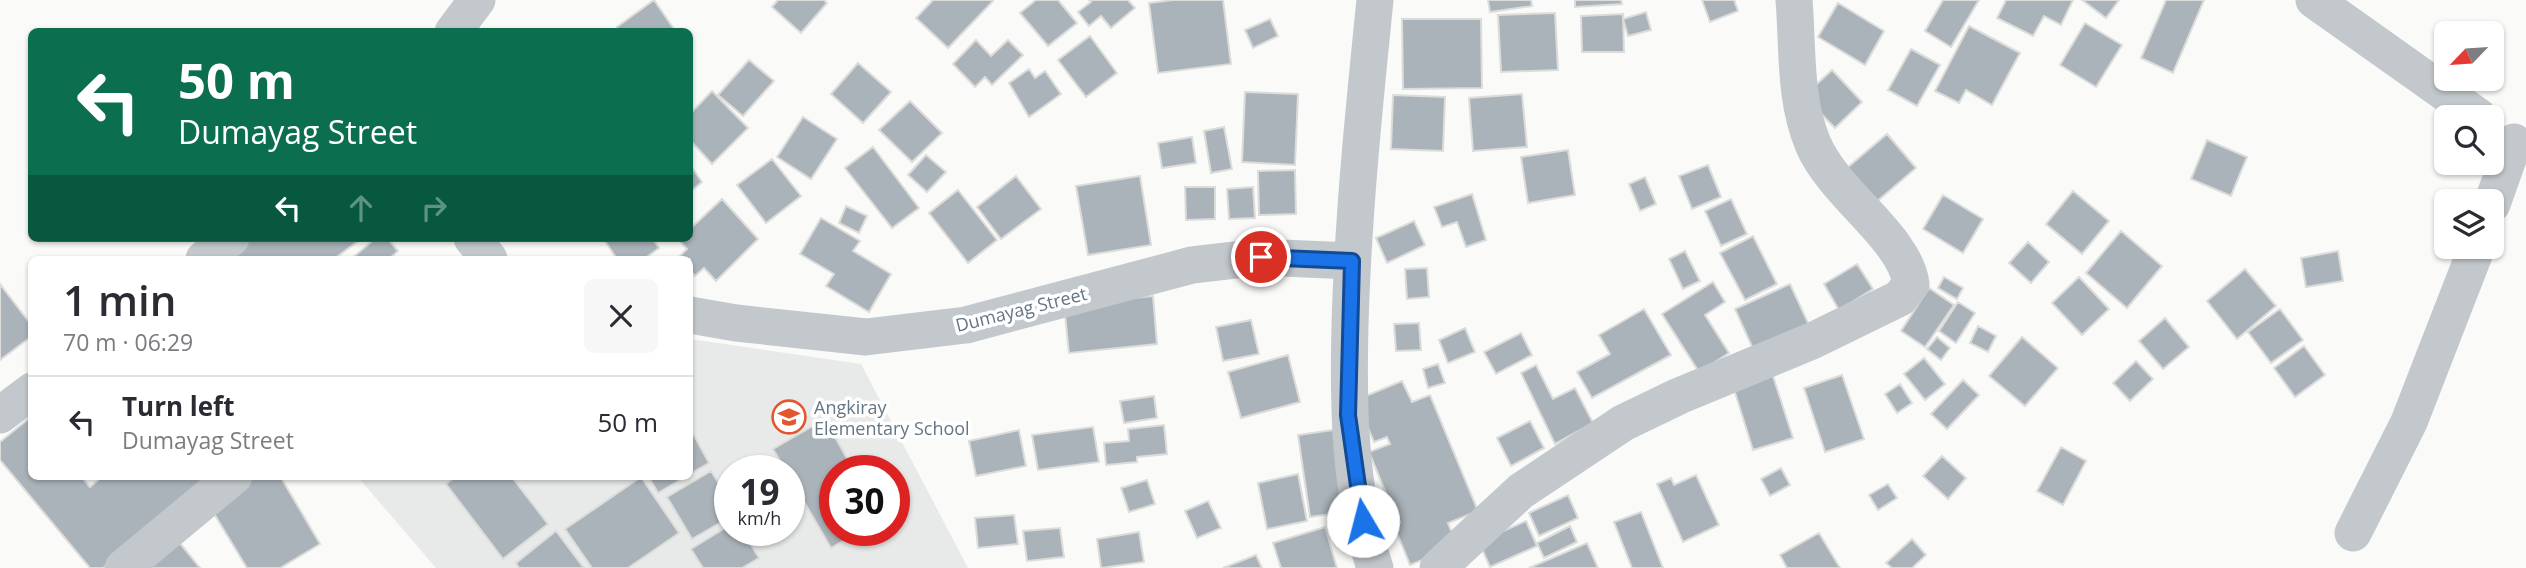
<!DOCTYPE html>
<meta charset="utf-8">
<style>
body{margin:0;font-family:"Open Sans",sans-serif;background:#f7f7f7;color:#2b2b33;height:100vh;display:flex;flex-direction:column;font-size:26px;white-space:nowrap}
*{box-sizing:border-box;margin:0}
p{font-size:23px;color:#7c7c81}
.icon{flex:none;width:38px;height:38px;fill:none;stroke:currentColor;stroke-width:2;stroke-linecap:round;stroke-linejoin:round}
.map{position:relative;flex:1;overflow:hidden}
.details{position:absolute;left:28px;top:256px;width:665px;height:224px;display:flex;flex-direction:column;background:#fff;border-radius:10px;box-shadow:0 2px 5px #0004}
.details>*{flex:none}
.banner{position:absolute;left:28px;top:28px;width:665px;height:214px;border-radius:10px;box-shadow:0 2px 5px #0004;background:#0b6e4f;color:#fff;overflow:hidden}
.needle{width:46px;rotate:245deg}
.buttons{position:absolute;left:2434px;top:21px;display:grid;gap:14px}
.buttons a{display:grid;place-items:center;width:70px;height:70px;border-radius:10px;background:#fff;box-shadow:0 2px 5px #0004;font-size:35px}
.speed{position:absolute;left:714px;top:455px;display:flex;gap:14px;font-size:35px;font-weight:700;text-align:center}
.speed>*{display:grid;place-content:center;width:91px;height:91px;border-radius:50%;background:#fff;box-shadow:0 2px 5px #0004;line-height:1}
.speed small{font-size:18px;font-weight:400}
.speed .limit{border:10px solid #d22;background:#fff;color:#111}
.pin{position:absolute;display:grid;place-items:center;width:60px;height:60px;color:#fff;margin:-30px;border:4px solid #fff;border-radius:50%;box-shadow:0 2px 7px #0007}
.me{position:absolute;width:77px;margin:-38px;rotate:352deg;stroke-linejoin:round;filter:drop-shadow(0 0 5px #0008)}
.turn{display:flex;align-items:center;gap:24px;height:147px;padding:0 35px;font-size:32px}
.turn .icon{width:91px;height:91px;stroke-width:2.5}
.turn b{display:block;font-size:49px;line-height:60px}
.lanes{display:flex;align-items:center;height:66px;padding:0 35px;background:#0003;justify-content:center;gap:35px;direction:ltr}
.lanes .off{opacity:.35}
.round{display:grid;place-items:center;flex:none;width:74px;height:74px;border-radius:10px;background:#f7f7f7}
.headline{display:flex;align-items:center;justify-content:space-between;height:119px;padding:0 35px}
h1{font-size:42px;font-weight:600;line-height:52px}
ul{padding:0;list-style:none}
li{display:flex;align-items:center;gap:21px;height:91px;padding:0 35px;border-top:2px solid #e1e1e2}
li div{flex:1}
li b{display:block;font-size:26px}
li em{font-style:normal}
.map>svg:first-child{display:block}
</style>
<div class="map">
<svg width="2526" height="568" viewBox="0 0 2526 568">
<rect width="100%" height="100%" fill="#fafaf8"/>
<!-- built -->
<path fill="#e8e9e9" fill-rule="evenodd" d="M690 339 861 364 968 568H436L357 476H690ZM730 471H789V530H730ZM835 471H894V530H835Z"/>
<!-- building -->
<path fill="#aab3b9" stroke="#dcdcda" stroke-width="2" d="M654 0 676 32H618L617 27Z
M778 0H824L827 3 801 33 772 7Z
M933 0H992L993 1 948 48 916 18Z
M1036 0H1058L1077 23 1048 46 1020 13Z
M1089 0H1128L1135 8 1111 28 1101 16 1089 26 1078 12 1091 2Z
M1173 0H1223L1231 64 1158 73 1149 3Z
M1488 0H1531L1532 6 1490 12Z
M1575 0H1621L1622 4 1575 7Z
M1702 0H1734L1738 11 1710 22Z
M1943 0H1979L1951 47 1925 31Z
M2006 0H2073L2061 25 2044 16 2033 36 1997 18Z
M2082 0H2119L2106 18Z
M2166 0H2204L2173 73 2141 58Z
M1838 3 1884 31 1865 65 1818 37Z
M1646 12 1651 30 1628 36 1623 19Z
M1555 13 1558 70 1501 72 1498 15Z
M1623 14 1624 52H1582L1581 16Z
M1270 19 1278 36 1253 48 1245 30Z
M1402 19H1481L1482 88 1403 89Z
M2085 23 2122 45 2096 87 2060 65Z
M1969 26 2020 53 1992 105 1966 90 1959 103 1935 91Z
M1090 36 1117 73 1086 97 1058 60Z
M976 40 991 56 1008 40 1023 55 992 85 985 77 975 87 953 64Z
M1911 49 1940 65 1917 106 1888 90Z
M749 60 774 81 743 116 718 95Z
M858 63 891 92 863 123 831 94Z
M1029 69 1035 78 1045 71 1061 94 1029 117 1009 83Z
M1832 70 1862 102 1835 128 1804 96Z
M712 91 748 128 712 164 690 140V114Z
M1245 92 1298 94 1295 165 1242 162Z
M1522 94 1527 147 1473 151 1469 98Z
M1393 95 1445 97 1443 151 1391 149Z
M910 101 942 133 912 162 879 130Z
M803 117 837 139 811 179 777 157Z
M1224 127 1232 169 1211 173 1204 131Z
M1887 134 1916 168 1875 203 1847 168Z
M1192 137 1196 163 1162 168 1158 143Z
M2207 140 2247 157 2231 196 2191 179Z
M873 147 919 208 892 228 845 168Z
M1568 150 1575 195 1528 203 1521 157Z
M926 155 946 172 927 192 908 175Z
M772 159 801 196 766 223 737 185Z
M690 165 702 182 690 192Z
M1708 165 1721 197 1692 209 1679 176Z
M1295 170 1296 214 1259 215 1258 171Z
M1016 176 1041 209 1001 239 977 207Z
M1140 176 1151 245 1088 255 1076 186Z
M1645 177 1656 204 1640 211 1629 184Z
M1185 187H1215V219L1186 220Z
M1253 187 1255 218 1229 219 1227 189Z
M958 190 997 240 968 263 929 213Z
M2073 191 2109 221 2082 254 2046 224Z
M1472 194 1486 240 1466 247 1457 222 1442 227 1434 207Z
M1943 195 1983 219 1963 253 1923 229Z
M722 199 758 239 716 281 704 268 695 276 690 270V259L678 258 687 249 678 239 690 238V229Z
M1731 199 1747 234 1721 246 1705 211Z
M846 206 867 216 859 233 839 223Z
M821 218 860 241 853 251 891 274 869 312 826 286 834 274 800 254Z
M1414 221 1425 245 1387 263 1376 238Z
M2121 231 2162 266 2127 308 2086 273Z
M1753 236 1777 284 1745 300 1720 253Z
M251 238H362L334 259H223Z
M376 238H387L398 251 389 259H351Z
M603 238H652L659 248 644 259H617Z
M2028 242 2049 262 2031 283 2009 263Z
M1685 251 1700 281 1683 289 1669 259Z
M2338 251 2343 281 2306 287 2301 258Z
M1857 264 1873 289 1839 310 1824 284Z
M1427 268 1429 297 1407 299 1405 269Z
M2245 269 2276 306 2237 339 2207 301Z
M1944 277 1963 288 1957 299 1938 288Z
M2079 277 2109 309 2082 335 2052 303Z
M1713 282 1725 302 1705 315 1729 353 1699 372 1662 314Z
M0 284 32 326V336L0 360Z
M1790 284 1809 325 1754 351 1735 309Z
M1929 288 1954 305 1925 347 1901 331Z
M1153 296 1157 344 1069 353 1064 305Z
M1958 302 1975 313 1956 343 1939 331Z
M1644 309 1671 355 1592 398 1577 372 1610 354 1599 335Z
M2280 309 2303 340 2271 363 2248 332Z
M2165 318 2189 347 2163 369 2139 341Z
M1251 320 1259 354 1223 361 1216 327Z
M1419 323 1421 350 1396 351 1394 324Z
M1978 326 1996 336 1988 352 1970 343Z
M1465 328 1475 352 1448 363 1439 340Z
M1521 333 1532 355 1496 374 1484 352Z
M1937 337 1950 348 1941 360 1927 349Z
M2022 337 2058 368 2025 406 1989 376Z
M2304 346 2325 375 2295 397 2274 368Z
M1288 355 1300 402 1241 418 1228 372Z
M1924 358 1945 384 1925 400 1904 374Z
M2136 361 2153 379 2130 401 2113 383Z
M1438 364 1445 383 1428 388 1423 369Z
M1536 365 1553 399 1575 388 1593 423 1555 444 1521 373Z
M1772 373 1793 438 1753 450 1733 386Z
M1842 375 1864 439 1825 452 1804 388Z
M1963 380 1979 395 1947 429 1931 414Z
M1402 381 1412 402 1430 395 1478 511 1448 523 1457 546 1410 565 1386 506 1390 503 1369 452 1390 444 1387 437 1374 442 1356 400Z
M1900 384 1912 403 1897 413 1885 394Z
M1154 396 1157 418 1124 423 1120 401Z
M32 416V476H81L90 487 103 476H214L103 568H90L0 460V442Z
M825 419 854 471H835V530H861L831 548 789 476V471H786L773 449Z
M1530 421 1544 448 1511 466 1497 438Z
M1164 425 1167 454 1137 457V462L1106 465 1104 443 1129 441 1128 429Z
M1093 427 1099 462 1038 470 1032 435Z
M690 428 709 463 690 474Z
M1340 429 1352 511 1310 517 1298 435Z
M1019 430 1026 466 976 476 969 441Z
M2061 447 2086 461 2063 505 2037 491Z
M1942 456 1966 478 1948 499 1923 476Z
M1781 468 1790 485 1770 496 1761 479Z
M711 471 730 501V517L692 539 667 497Z
M1298 474 1307 521 1267 529 1258 483Z
M1696 475 1719 525 1683 542 1657 484 1671 478 1674 485Z
M251 476H280L320 544 280 568H247L207 502Z
M456 476H511L548 524 503 559 446 484Z
M648 476H687L658 493Z
M641 477 679 533 628 568H592L565 529Z
M1147 480 1155 504 1129 512 1121 488Z
M1888 484 1897 498 1878 510 1869 495Z
M1568 495 1578 518 1539 536 1529 513Z
M1208 501 1221 528 1197 538 1185 511Z
M1641 512 1663 568H1632L1614 522Z
M1014 515 1018 544 978 548 975 518Z
M1526 521 1537 546 1490 567 1479 542Z
M730 525V530H742L759 558 742 568H703L691 549Z
M1570 526 1577 542 1544 558 1537 543Z
M1325 527 1337 568H1281L1273 543Z
M1060 528 1064 557 1027 561 1023 531Z
M556 531 584 568H519L516 563Z
M171 532 200 568H128Z
M1139 532 1144 562 1101 568 1097 539Z
M1819 533 1840 568H1787L1780 555Z
M1912 539 1926 555 1912 568H1892L1886 563Z
M1587 543 1598 568H1529Z
M1256 555 1262 568H1223Z"/>
<g fill="none" stroke-linecap="round" stroke-linejoin="round">
<!-- street -->
<path stroke="#c3c8cc" stroke-width="37" d="M1375 0C1364 108 1353 216 1350 325 1348 406 1349 490 1375 568
M2314 0 2479 117
M453 32 477 0
M2492 204 2514 142
M472 238 489 259
M204 259 231 238
M690 315 736 323 866 337 966 325 1192 265 1261 257 1352 261
M0 415 32 391
M2353 533 2409 422 2477 247
M123 568 234 476
M1438 568 1521 491 1623 423 1679 396 1812 341 1900 298 1911 284C1905 237 1834 194 1813 144 1794 99 1798 48 1794 0"/>
</g>
<g fill="none" stroke-linecap="round" stroke-linejoin="round">
<defs>
<path id="route" d="M1261 257 1352 261 1348 415 1363 521"/>
</defs>
<!-- route casing -->
<use href="#route" stroke="#114b97" stroke-width="18"/>
<!-- route -->
<use href="#route" stroke="#1a73e8" stroke-width="12"/>
</g>
<!-- icons -->
<defs>
<symbol id="school-ring" viewBox="-11 -11 22 22"><circle r="9.5" fill="#fff" stroke="#e4572e" stroke-width="1.5"/><path d="M0-5L7-2L0 1L-7-2ZM-4 1L0 2.5L4 1V4Q0 6-4 4Z" fill="#e4572e"/></symbol>
</defs>
<g fill-rule="evenodd">
<use href="#school-ring" x="770" y="398" width="38" height="38"/>
</g>
<g text-anchor="middle" dominant-baseline="central" stroke-width="7" stroke-linejoin="round" paint-order="stroke">
<!-- street labels -->
<g font-size="18" fill="#657683" stroke="#fff">
<text transform="translate(1021 309) rotate(-14)">Dumayag Street</text>
</g>
<!-- poi labels -->
<g font-size="18" fill="#657683" stroke="#fff" text-anchor="start">
<text x="814" y="407">Angkiray<tspan x="814" dy="21">Elementary School</tspan></text>
</g>
</g>
</svg>
<div class="buttons">
<a><svg class="needle" viewBox="-14 -14 28 28"><path d="M0-13l5 13h-10z" fill="#e53935"/><path d="M0 13l5-13h-10z" fill="#7c7c81"/></svg></a>
<a><svg class="icon" aria-label="search" viewBox="0 0 24 24"><circle cx="10" cy="10" r="6"/><path d="M15 15l6 6"/></svg></a>
<a><svg class="icon" aria-label="layers" viewBox="0 0 24 24"><path d="M12 4l9 5-9 5-9-5zM3 14l9 5 9-5"/></svg></a>
</div>
<div class="speed"><div>19<small>km/h</small></div><div class="limit">30</div></div>
<div class="pin" style="left:1261px;top:257px;background:#d93025"><svg class="icon" aria-label="arrive" viewBox="0 0 24 24"><path d="M6 21V4h12l-3 4 3 4H6"/></svg></div>
<svg class="me" style="left:1363px;top:521px" viewBox="-20 -20 40 40"><circle r="19" fill="#fff"/><path d="M0-13L10 11 0 6-10 11z" fill="#1a73e8"/></svg>
<div class="banner">
<div class="turn"><svg class="icon" aria-label="left" viewBox="0 0 24 24"><path d="M17 20v-9H6M10 6l-5 5 5 5"/></svg><div><b>50 m</b>Dumayag Street</div></div>
<div class="lanes"><svg class="icon" aria-label="left" viewBox="0 0 24 24"><path d="M17 20v-9H6M10 6l-5 5 5 5"/></svg><svg class="icon off" aria-label="ahead" viewBox="0 0 24 24"><path d="M12 20V5M6 11l6-6 6 6"/></svg><svg class="icon off" aria-label="right" viewBox="0 0 24 24"><path d="M7 20v-9h11M14 6l5 5-5 5"/></svg></div>
</div>
<section class="details">
<div class="headline"><div><h1>1 min</h1><p>70 m · 06:29</p></div><a class="round"><svg class="icon" aria-label="close" viewBox="0 0 24 24"><path d="M6 6l12 12M18 6L6 18"/></svg></a></div>
<ul>
<li><svg class="icon" aria-label="left" viewBox="0 0 24 24"><path d="M17 20v-9H6M10 6l-5 5 5 5"/></svg><div><b>Turn left</b><p>Dumayag Street</p></div><em>50 m</em></li>
</ul>
</section>
</div>
